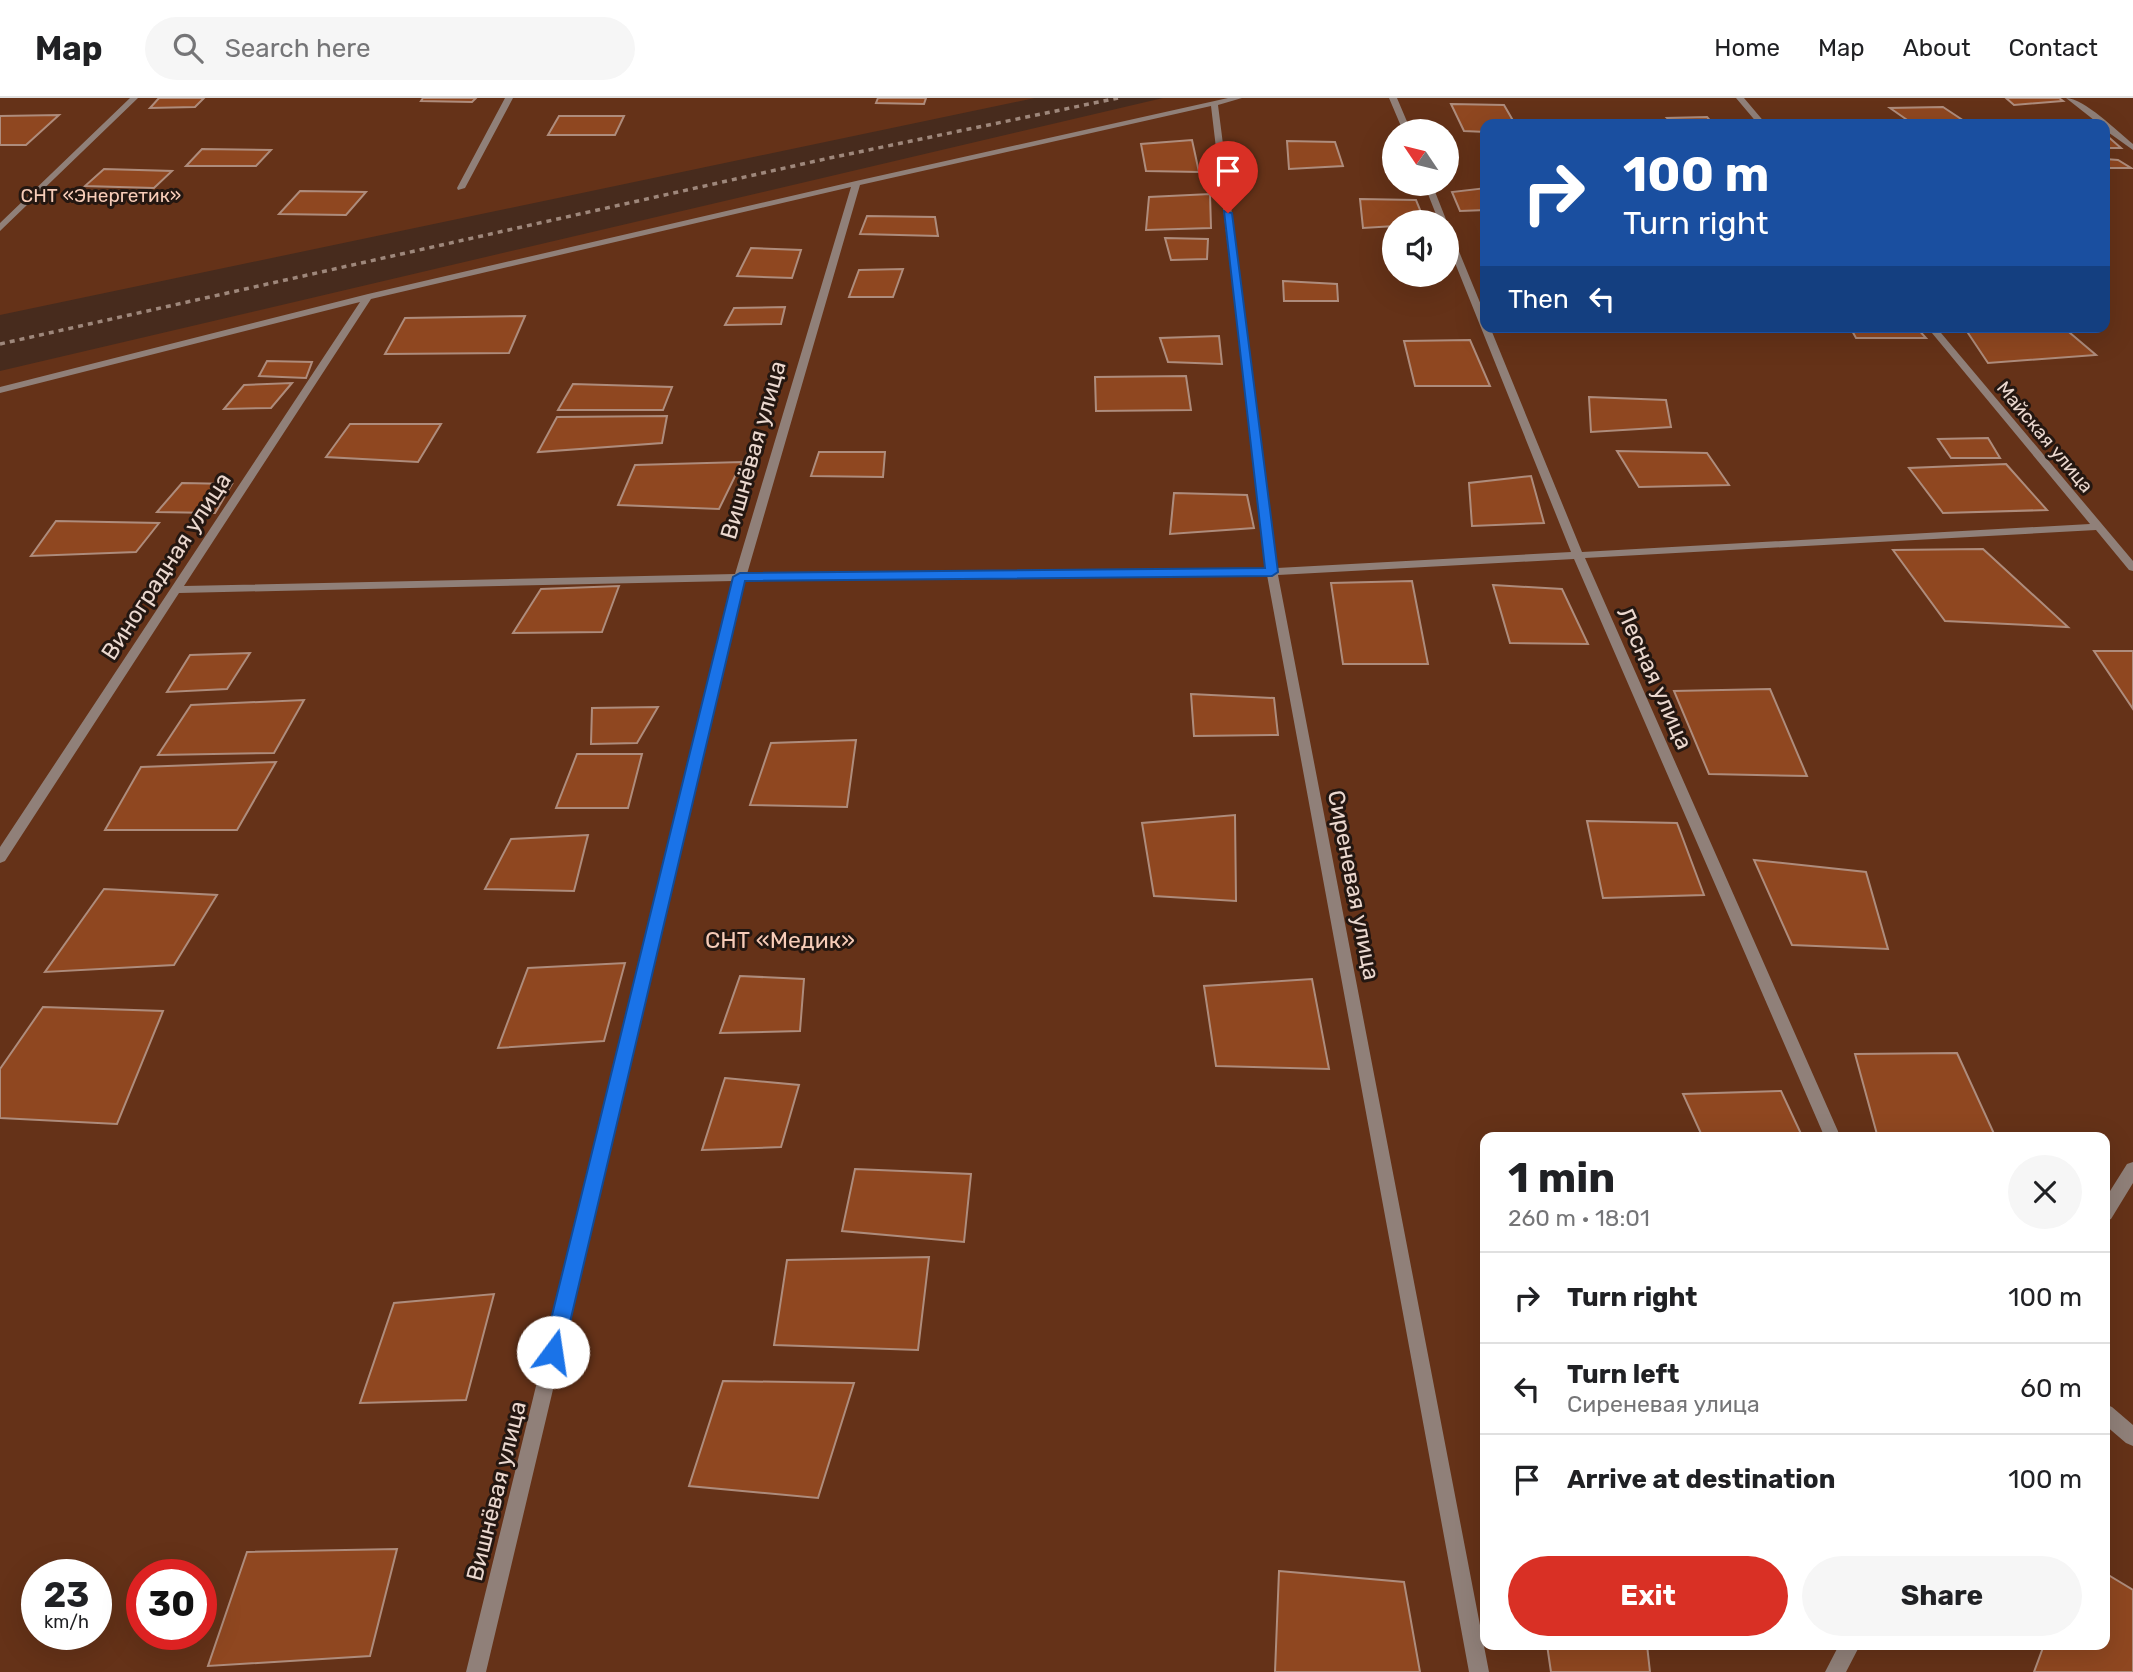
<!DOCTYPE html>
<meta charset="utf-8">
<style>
body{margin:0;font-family:Rubik,sans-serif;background:#f6f6f6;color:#202124;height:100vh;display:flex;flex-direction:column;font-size:26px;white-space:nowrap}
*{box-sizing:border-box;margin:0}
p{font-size:23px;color:#757577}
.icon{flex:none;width:38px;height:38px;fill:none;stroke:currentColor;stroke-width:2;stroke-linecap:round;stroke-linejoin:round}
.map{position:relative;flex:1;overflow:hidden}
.panel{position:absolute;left:1480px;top:1034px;width:630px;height:518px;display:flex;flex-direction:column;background:#fff;border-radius:14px;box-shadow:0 7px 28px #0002}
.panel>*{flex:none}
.banner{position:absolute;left:1480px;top:21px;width:630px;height:214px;border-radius:14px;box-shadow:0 7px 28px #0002;background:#1a4fa0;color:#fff;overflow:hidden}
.needle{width:46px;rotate:305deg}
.tools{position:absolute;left:1382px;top:21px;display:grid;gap:14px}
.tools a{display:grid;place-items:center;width:77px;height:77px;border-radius:50%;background:#fff;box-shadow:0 7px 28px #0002;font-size:35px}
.speed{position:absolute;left:21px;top:1461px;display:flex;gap:14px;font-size:35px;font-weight:700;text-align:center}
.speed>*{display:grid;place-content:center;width:91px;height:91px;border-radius:50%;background:#fff;box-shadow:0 7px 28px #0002;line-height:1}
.speed small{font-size:18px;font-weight:400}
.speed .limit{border:10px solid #d22;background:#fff;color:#111}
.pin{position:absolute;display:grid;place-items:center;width:60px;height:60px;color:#fff;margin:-72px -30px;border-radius:50% 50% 50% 0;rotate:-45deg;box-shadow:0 0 7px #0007}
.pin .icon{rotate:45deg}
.me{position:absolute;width:77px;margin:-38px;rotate:14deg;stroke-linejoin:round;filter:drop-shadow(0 0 5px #0008)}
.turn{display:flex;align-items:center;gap:24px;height:147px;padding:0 28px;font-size:32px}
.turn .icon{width:91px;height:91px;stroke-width:2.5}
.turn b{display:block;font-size:49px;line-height:60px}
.then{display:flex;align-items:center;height:66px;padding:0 28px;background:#0003;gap:14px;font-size:26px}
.round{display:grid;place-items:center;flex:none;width:74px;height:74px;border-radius:37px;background:#f6f6f6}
.summary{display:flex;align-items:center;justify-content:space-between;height:119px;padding:0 28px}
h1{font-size:42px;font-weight:700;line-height:52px}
.cta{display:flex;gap:14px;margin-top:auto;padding:14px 28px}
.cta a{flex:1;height:80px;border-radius:42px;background:#d93025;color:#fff;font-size:28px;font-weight:700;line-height:80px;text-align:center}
.cta a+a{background:#f6f6f6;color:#202124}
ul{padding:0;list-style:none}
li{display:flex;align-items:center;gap:21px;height:91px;padding:0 28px;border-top:2px solid #e0e0e0}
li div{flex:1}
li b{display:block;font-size:26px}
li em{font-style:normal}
header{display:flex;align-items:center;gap:42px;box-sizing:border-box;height:98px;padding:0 35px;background:#fff;border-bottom:2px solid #e0e0e0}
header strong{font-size:33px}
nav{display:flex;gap:38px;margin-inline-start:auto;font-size:24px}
.search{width:490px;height:63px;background:#f6f6f6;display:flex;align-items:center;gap:18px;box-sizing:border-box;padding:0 24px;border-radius:38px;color:#757577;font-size:26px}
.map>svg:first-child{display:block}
</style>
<header>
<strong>Map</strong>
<div class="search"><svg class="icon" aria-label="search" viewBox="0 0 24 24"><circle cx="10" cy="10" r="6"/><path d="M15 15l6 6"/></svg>Search here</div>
<nav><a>Home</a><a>Map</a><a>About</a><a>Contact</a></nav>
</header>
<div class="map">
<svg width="2133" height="1574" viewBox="0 0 2133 1574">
<rect width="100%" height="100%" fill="#472b1d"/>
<!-- green -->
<path fill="#653218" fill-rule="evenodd" d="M0 0H1035L0 217Z
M1163 0H2133V1574H0V273ZM1486 26H2105V229H1486ZM1395 33H1447V86H1395ZM1395 124H1447V177H1395ZM1486 1040H2105V1547H1486ZM37 1477H96V1536H37ZM142 1477H201V1536H142Z"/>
<!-- building -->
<path fill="#8f4720" stroke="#ae8c7c" stroke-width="2" d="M159 0H204L195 9 150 10Z
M423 0H476L472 4 421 3Z
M878 0H926L924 6 876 5Z
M2006 0H2059L2063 3 2014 7Z
M1451 6 1504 7 1515 26H1486V34L1464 33Z
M1943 9 1964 23 1913 26 1890 10Z
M59 17 26 47H0V18Z
M559 18H624L615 37H548Z
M1707 19 1713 26H1673L1667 20Z
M2105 36 2121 50H2105Z
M1192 42 1199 74 1146 73 1141 46Z
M1287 43 1335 44 1343 68 1289 71Z
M202 51 271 52 256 68H186Z
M2105 61 2118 62 2131 70H2105Z
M104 71 172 73 154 90 85 88Z
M1486 90V112L1460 113 1452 94Z
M300 93 366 94 346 117 279 116Z
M1210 96 1211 130 1146 132 1149 99Z
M1360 101 1416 102 1425 124H1395V128L1363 130Z
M867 118 935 119 938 138 860 136Z
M1165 140 1208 141 1207 161 1171 162Z
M751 150 801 152 792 180 737 178Z
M903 171 893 199H849L859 172Z
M1283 183 1337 186 1338 203H1284Z
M785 209 781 226 725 227 734 210Z
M525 218 509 255 385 256 405 220Z
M1850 229H1916L1926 240H1856Z
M2063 229 2096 257 1988 265 1966 232Z
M1219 238 1222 266 1168 264 1160 240Z
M1470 242 1490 288H1415L1404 243Z
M267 263 312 264 306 280 259 278Z
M1186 278 1191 312 1096 313 1095 279Z
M292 285 271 310 224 311 244 287Z
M573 286 672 289 663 312H558Z
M1589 299 1666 302 1671 329 1591 334Z
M667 318 662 345 538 354 557 319Z
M350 326H441L418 364 326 359Z
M1988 340 2000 360H1951L1938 341Z
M1617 353 1707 355 1729 387 1639 389Z
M819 354H885L883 379 811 378Z
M742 364 719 411 618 407 635 367Z
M2006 366 2047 412 1943 415 1909 370Z
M1531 378 1544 425 1472 428 1469 385Z
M182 385 232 386 215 415 157 414Z
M1174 395 1247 397 1254 430 1170 436Z
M56 423 159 425 136 454 31 458Z
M1983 451 2068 529 1945 523 1893 452Z
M1412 483 1428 566H1343L1331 485Z
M1493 487 1562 491 1588 546 1510 545Z
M619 488 602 534 513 535 541 491Z
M2094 553H2133V611Z
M250 555 227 591 167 594 190 557Z
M1770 591 1807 678 1709 676 1674 593Z
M1191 596 1274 600 1278 637 1194 638Z
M304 602 274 655 158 657 191 607Z
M658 609 637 645 591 646 592 610Z
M856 642 847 709 750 707 771 645Z
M577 656H642L628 710H556Z
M276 664 237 732H105L141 669Z
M1235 717 1236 803 1154 798 1142 725Z
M1587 723 1677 725 1704 797 1603 800Z
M588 737 574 793 485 791 511 741Z
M1754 762 1866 774 1888 851 1792 847Z
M104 791 217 797 174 867 45 874Z
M625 865 604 943 498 950 528 870Z
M740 878 804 881 800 933 720 935Z
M1312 881 1329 971 1216 968 1204 888Z
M43 909 163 913 117 1026 0 1020V971Z
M1957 955 1996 1040H1878L1855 956Z
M725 980 799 987 781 1049 702 1052Z
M1781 993 1803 1040H1703L1683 996Z
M855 1071 971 1076 964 1144 842 1133Z
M929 1159 918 1252 774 1247 787 1162Z
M494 1196 466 1302 360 1305 394 1205Z
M723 1283 854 1285 818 1400 689 1388Z
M397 1451 370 1558 208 1568 247 1454Z
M1279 1473 1404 1484 1420 1574H1275Z
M2105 1475 2133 1492V1574H2034L2044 1547H2105Z
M1547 1547H1647L1650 1574H1551Z"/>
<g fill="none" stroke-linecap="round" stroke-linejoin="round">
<!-- street -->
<path fill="#908079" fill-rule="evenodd" d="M130 0H138L0 133V125Z
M505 0H513L465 90 458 92 457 90Z
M1228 0H1242L1218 7 1277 470 1571 454 1447 145V132L1451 134 1486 219V229H1490L1582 454 2090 426 1927 229H1936L2133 463V473L2129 472 2096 432 1585 460 1841 1040H1825L1574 461 1278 477 1489 1574H1469L1267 477 745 482 486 1574H466L733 483 179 495 5 763 0 765V749L360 204 0 295V289L368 196 856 83ZM1211 8 1266 471 747 476 860 87ZM851 89 735 476 184 488 371 201Z
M1389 0H1397L1411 33H1403Z
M1736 0H1744L1766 26H1758Z
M2066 0C2084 0 2118 34 2133 46V52L2105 32V26H2099Z
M1424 86H1432L1447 124H1439Z
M2133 1064V1085L2111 1121 2105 1123V1101L2127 1066Z
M2105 1306 2112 1309 2133 1327V1348L2126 1345 2105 1327Z
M1839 1547H1860L1846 1574H1825Z"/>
<!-- rail -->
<path stroke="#9e877b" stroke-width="3.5" stroke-dasharray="5 5" stroke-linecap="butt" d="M0 246 825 61 1118 0"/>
</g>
<!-- route -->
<path fill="#1a73e8" stroke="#114b97" stroke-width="2" d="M1224 113 1232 115 1278 474 1272 478 745 483 563 1254 560 1260 553 1263 546 1260 543 1254 733 479 740 475 1265 470Z"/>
<g text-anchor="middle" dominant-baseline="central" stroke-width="6" stroke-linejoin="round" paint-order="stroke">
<!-- far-park labels -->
<g font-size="19" fill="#f7ccb8" stroke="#241711">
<text x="101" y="97">СНТ «Энергетик»</text>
</g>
<!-- far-street labels -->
<g font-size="19" fill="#ebd8cf" stroke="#241711">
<text transform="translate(2045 339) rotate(50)">Майская улица</text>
</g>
<!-- street labels -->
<g font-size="23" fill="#ebd8cf" stroke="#241711">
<text transform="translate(753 352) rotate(-74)">Вишнёвая улица</text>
<text transform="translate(166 468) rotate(-57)">Виноградная улица</text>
<text transform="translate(1655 580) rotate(66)">Лесная улица</text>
<text transform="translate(1354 787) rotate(79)">Сиреневая улица</text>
<text transform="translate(496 1393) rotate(-76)">Вишнёвая улица</text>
</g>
<!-- park labels -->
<g font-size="23" fill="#f7ccb8" stroke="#241711">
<text x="780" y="842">СНТ «Медик»</text>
</g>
</g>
</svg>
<div class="tools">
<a><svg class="needle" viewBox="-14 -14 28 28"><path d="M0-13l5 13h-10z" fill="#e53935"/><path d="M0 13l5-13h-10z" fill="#757577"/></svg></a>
<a><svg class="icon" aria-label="sound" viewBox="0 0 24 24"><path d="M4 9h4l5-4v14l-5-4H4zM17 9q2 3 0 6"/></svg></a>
</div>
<div class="speed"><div>23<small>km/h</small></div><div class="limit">30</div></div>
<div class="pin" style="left:1228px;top:115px;background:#d93025"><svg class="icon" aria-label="arrive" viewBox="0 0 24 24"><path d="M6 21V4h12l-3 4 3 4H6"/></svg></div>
<svg class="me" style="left:553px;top:1254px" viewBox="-20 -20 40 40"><circle r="19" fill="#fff"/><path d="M0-13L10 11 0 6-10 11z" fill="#1a73e8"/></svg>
<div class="banner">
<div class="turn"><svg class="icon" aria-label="right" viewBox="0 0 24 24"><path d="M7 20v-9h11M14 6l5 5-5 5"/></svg><div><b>100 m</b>Turn right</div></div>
<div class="then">Then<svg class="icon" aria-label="left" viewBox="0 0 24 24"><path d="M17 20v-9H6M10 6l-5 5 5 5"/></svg></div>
</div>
<section class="panel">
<div class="summary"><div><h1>1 min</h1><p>260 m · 18:01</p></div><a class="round"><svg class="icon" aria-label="close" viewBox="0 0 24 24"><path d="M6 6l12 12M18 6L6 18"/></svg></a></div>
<ul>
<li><svg class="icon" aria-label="right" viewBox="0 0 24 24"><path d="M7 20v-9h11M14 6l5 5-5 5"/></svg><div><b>Turn right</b></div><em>100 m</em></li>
<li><svg class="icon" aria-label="left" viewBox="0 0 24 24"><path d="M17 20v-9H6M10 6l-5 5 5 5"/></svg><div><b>Turn left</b><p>Сиреневая улица</p></div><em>60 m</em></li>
<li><svg class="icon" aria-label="arrive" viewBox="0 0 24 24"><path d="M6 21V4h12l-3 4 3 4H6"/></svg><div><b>Arrive at destination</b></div><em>100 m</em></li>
</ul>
<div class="cta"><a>Exit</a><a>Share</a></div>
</section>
</div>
